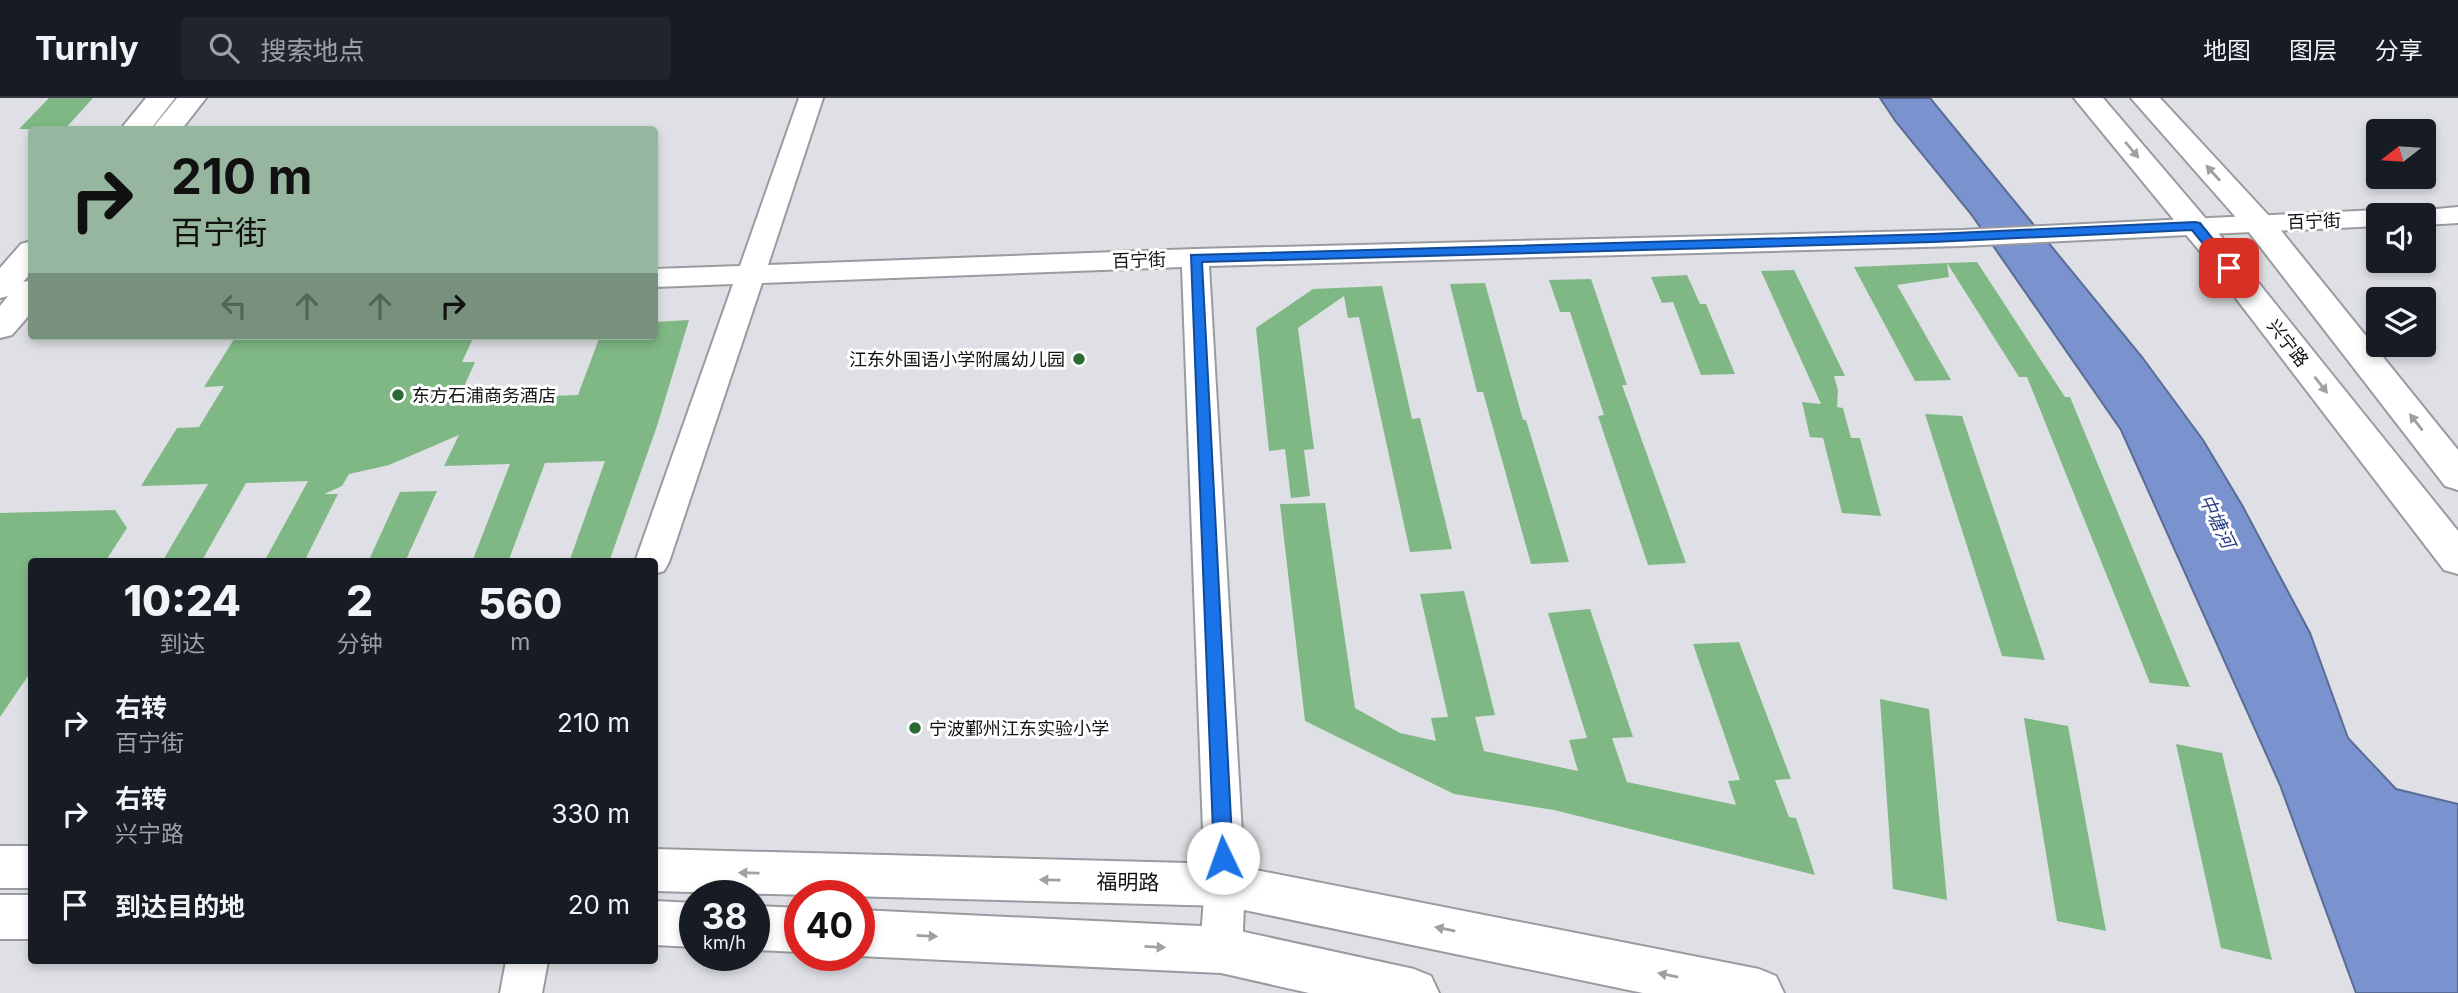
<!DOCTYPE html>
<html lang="zh">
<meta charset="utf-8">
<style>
body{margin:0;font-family:Inter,"Noto Sans SC",sans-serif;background:#20242c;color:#f1f3f6;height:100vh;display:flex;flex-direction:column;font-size:26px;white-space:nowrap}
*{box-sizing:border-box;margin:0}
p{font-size:23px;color:#9ea1a6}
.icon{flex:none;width:38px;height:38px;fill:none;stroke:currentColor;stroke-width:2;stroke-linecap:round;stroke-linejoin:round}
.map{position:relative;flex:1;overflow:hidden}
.side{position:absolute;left:28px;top:460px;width:630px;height:406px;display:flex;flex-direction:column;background:#171b24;border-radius:7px;box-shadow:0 4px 10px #0003}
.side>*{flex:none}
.banner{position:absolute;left:28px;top:28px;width:630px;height:214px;border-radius:7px;box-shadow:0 4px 10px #0003;background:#97b69f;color:#111;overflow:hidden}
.needle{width:46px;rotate:253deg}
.fabs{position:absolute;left:2366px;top:21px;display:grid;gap:14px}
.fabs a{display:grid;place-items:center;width:70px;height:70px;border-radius:7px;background:#171b24;box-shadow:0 4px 10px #0003;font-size:35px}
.speed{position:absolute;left:679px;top:782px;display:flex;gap:14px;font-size:35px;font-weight:700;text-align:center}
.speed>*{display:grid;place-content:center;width:91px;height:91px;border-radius:50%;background:#171b24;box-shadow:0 4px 10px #0003;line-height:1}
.speed small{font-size:18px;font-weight:400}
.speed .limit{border:10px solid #d22;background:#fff;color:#111}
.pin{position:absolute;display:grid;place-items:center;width:60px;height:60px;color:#fff;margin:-30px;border-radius:14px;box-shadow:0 4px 10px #0006}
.me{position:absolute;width:77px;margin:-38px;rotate:357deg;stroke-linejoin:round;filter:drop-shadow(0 0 5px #0008)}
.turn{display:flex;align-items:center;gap:24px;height:147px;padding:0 28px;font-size:32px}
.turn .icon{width:91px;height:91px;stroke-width:2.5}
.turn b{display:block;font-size:49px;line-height:60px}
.lanes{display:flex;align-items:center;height:66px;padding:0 28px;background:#0003;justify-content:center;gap:35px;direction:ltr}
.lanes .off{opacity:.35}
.eta{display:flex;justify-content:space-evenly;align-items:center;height:119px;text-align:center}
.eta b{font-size:42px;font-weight:800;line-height:49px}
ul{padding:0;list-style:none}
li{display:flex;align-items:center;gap:21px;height:91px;padding:0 28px}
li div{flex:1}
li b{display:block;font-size:26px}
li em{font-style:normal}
header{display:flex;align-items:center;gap:42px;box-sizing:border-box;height:98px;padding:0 35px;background:#171b24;border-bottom:2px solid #363941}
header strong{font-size:33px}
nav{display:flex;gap:38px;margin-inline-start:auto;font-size:24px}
.search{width:490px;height:63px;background:#20242c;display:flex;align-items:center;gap:18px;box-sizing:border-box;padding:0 24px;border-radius:7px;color:#9ea1a6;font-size:26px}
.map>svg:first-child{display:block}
</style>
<header>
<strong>Turnly</strong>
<div class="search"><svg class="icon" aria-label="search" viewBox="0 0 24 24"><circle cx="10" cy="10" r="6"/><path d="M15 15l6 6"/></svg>搜索地点</div>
<nav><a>地图</a><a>图层</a><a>分享</a></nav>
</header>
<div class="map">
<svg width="2458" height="895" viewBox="0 0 2458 895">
<rect width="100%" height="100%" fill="#dee0e5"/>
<!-- water -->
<path fill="#7a92ce" stroke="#5a6c96" stroke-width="2" d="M1880 0H1930L2142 259 2203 342 2242 407 2310 535 2348 640 2396 691 2458 706V895H2356L2280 687 2121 332 1971 116 1896 24Z"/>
<!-- building -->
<path fill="#7fb884" d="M49 0H93L64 32 19 31Z
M1977 164 2065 299H2070L2190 589 2150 585 2027 279H2019L1947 165Z
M1947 165 1949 179 1897 187 1951 282 1915 283 1854 169Z
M1794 172 1845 278H1834L1838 292 1837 309 1843 310 1851 340H1860L1881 418 1842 415 1823 340 1810 339 1802 304 1821 306 1761 173Z
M1687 177 1700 206H1706L1735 276 1701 277 1673 204 1662 205 1651 179Z
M1591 181 1627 287H1622L1686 465 1648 467 1598 318 1604 317 1570 214H1560L1549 182Z
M1485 185 1523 322H1526L1569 464 1531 466 1483 294H1477L1450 186Z
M1382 188 1412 321 1420 320 1452 451 1410 454 1359 219 1348 220 1344 198 1298 230 1314 351 1304 352 1310 398 1291 400 1285 351 1269 353 1256 230 1313 191Z
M689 222 657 328 609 464H569L605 363 545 365 508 464H472L510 366 444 368 459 337 389 367 349 376 342 388 324 396H338L304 464H264L308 383 246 385 201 464H162L208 386 141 388 177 330 199 329 224 288 204 289 236 238H474L462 264H475L462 293 500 292 497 300 578 297 600 238H654V224Z
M1925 316 1962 318 2045 562 2002 558Z
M437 393 405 464H368L400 394Z
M1325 405 1355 610 1400 635 1436 643 1431 620 1448 619 1420 496 1464 493 1495 617 1475 619 1484 653 1578 673 1569 642 1587 640 1548 515 1590 511 1633 639 1612 640 1627 684 1736 707 1728 683 1740 682 1693 546 1739 544 1791 681 1775 682 1789 719 1796 720 1815 777 1554 712 1454 696 1305 623 1280 406Z
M115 412 127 430 105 464H32V572L0 619V415Z
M1880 601 1929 611 1947 802 1893 791Z
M2024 620 2068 628 2106 833 2057 823Z
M2176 646 2222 655 2272 862 2221 850Z"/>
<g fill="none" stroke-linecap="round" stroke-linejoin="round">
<defs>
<path id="minor" d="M799 0H823L768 167 1195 151 1961 132 2378 112 2389 117H2378V128L1961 148 1209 168 1245 787 1242 852 1236 866 1221 872 1206 866 1200 852 1205 787 1182 169 762 185 669 464 664 473 654 476V464H635L733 186 654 189V171L740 168Z
M2458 109V125L2424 127V117H2412L2415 113Z
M506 863H548L542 895H500Z"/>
<path id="major" d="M146 0H175L150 32H120Z
M177 0H206L181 32H151Z
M2074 0H2103L2224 142 2458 433V476L2444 472 2202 156Z
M2131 0H2160L2270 119 2458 352V392L2445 388 2248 133Z
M32 143V174L23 184 32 182V214L12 237 0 240V208L8 198 0 200V170L21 146Z
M0 748H32V790H0Z
M654 751 1225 766 1759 871 1776 878 1784 895H1643L1225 808 654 793Z
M0 797H32V841H0Z
M654 803 695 805V849L654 847Z
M754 808 800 810V854L754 852Z
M859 812 1221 829 1414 871 1431 878 1439 895H1309L1221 875 859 858Z"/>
</defs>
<!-- minor casing -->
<use href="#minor" stroke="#999ba0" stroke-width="4"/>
<!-- major casing -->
<use href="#major" stroke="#999ba0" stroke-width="4"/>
<!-- minor -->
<use href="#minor" fill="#fff" fill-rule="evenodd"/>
<!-- major -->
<use href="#major" fill="#fff" fill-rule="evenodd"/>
</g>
<!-- one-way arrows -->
<defs><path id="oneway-solid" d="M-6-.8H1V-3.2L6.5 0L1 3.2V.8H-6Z" transform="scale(1.75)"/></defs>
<g fill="#a0a0a1">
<use href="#oneway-solid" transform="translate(2132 52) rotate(50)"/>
<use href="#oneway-solid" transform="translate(2213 75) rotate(-132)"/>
<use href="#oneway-solid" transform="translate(2321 287) rotate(52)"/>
<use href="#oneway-solid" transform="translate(2416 324) rotate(-128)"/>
<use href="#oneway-solid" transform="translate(749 775) rotate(-179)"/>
<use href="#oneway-solid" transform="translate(1050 782) rotate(-179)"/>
<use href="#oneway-solid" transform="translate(1445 831) rotate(-169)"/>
<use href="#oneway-solid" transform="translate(927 838) rotate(3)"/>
<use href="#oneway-solid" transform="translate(1155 849) rotate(3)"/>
<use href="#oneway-solid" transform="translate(1668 877) rotate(-169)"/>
</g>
<!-- route -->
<path fill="#1a73e8" stroke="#114b97" stroke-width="2" d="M2195 124 2200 125 2234 167V173H2225L2192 132 1933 144 1202 164 1233 760 1230 766 1223 768 1217 766 1214 760 1191 157 1933 136Z"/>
<!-- markers -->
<g fill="#2a6b34" stroke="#fff" stroke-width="2.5">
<circle cx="1079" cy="261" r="7"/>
<circle cx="398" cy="297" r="7"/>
<circle cx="915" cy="630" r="7"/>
</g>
<g text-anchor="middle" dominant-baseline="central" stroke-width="6" stroke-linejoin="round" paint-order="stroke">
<!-- street labels -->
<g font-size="18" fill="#111214" stroke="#fff">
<text transform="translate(2314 123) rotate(-2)">百宁街</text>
<text transform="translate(1139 162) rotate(-2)">百宁街</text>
<text transform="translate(2288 245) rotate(52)">兴宁路</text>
</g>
<!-- poi labels -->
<g font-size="18" fill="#111214" stroke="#fff" text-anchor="start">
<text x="1065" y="261" text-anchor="end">江东外国语小学附属幼儿园</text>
<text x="412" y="297">东方石浦商务酒店</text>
<text x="929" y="630">宁波鄞州江东实验小学</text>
</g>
<!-- water labels -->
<g font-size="19" font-style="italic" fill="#293f88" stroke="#fff">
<text transform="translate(2217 423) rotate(64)">中塘河</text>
</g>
<!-- near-street labels -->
<g font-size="21" fill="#111214" stroke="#fff">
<text transform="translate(1128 784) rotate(1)">福明路</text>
</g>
</g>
</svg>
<div class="fabs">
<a><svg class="needle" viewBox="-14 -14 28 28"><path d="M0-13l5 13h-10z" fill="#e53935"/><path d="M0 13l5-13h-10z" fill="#9ea1a6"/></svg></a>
<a><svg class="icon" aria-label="sound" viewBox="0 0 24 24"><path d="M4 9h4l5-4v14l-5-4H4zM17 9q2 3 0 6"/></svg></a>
<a><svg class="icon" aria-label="layers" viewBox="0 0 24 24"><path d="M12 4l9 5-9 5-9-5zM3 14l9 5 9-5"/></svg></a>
</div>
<div class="speed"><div>38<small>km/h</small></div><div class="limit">40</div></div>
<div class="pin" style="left:2229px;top:170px;background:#d93025"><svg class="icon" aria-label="arrive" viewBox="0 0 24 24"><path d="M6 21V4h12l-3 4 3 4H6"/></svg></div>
<svg class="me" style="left:1223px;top:760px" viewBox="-20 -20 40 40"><circle r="19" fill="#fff"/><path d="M0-13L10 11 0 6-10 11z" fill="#1a73e8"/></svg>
<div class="banner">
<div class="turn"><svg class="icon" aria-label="right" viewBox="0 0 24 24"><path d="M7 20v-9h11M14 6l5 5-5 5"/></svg><div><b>210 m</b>百宁街</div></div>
<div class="lanes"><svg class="icon off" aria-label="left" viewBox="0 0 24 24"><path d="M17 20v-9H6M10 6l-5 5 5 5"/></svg><svg class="icon off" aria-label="ahead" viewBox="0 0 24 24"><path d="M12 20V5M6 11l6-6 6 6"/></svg><svg class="icon off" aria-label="ahead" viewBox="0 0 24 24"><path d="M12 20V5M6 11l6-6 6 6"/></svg><svg class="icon" aria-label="right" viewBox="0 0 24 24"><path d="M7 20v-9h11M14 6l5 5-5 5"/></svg></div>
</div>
<section class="side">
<div class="eta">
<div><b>10:24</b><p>到达</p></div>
<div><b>2</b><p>分钟</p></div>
<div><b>560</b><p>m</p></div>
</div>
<ul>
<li><svg class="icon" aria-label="right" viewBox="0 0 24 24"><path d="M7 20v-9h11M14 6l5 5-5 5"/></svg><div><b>右转</b><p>百宁街</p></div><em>210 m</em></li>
<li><svg class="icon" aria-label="right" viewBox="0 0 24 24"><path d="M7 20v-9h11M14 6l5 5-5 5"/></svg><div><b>右转</b><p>兴宁路</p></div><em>330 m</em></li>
<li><svg class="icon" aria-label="arrive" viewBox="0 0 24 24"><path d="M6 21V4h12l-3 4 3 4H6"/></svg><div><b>到达目的地</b></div><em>20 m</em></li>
</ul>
</section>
</div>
